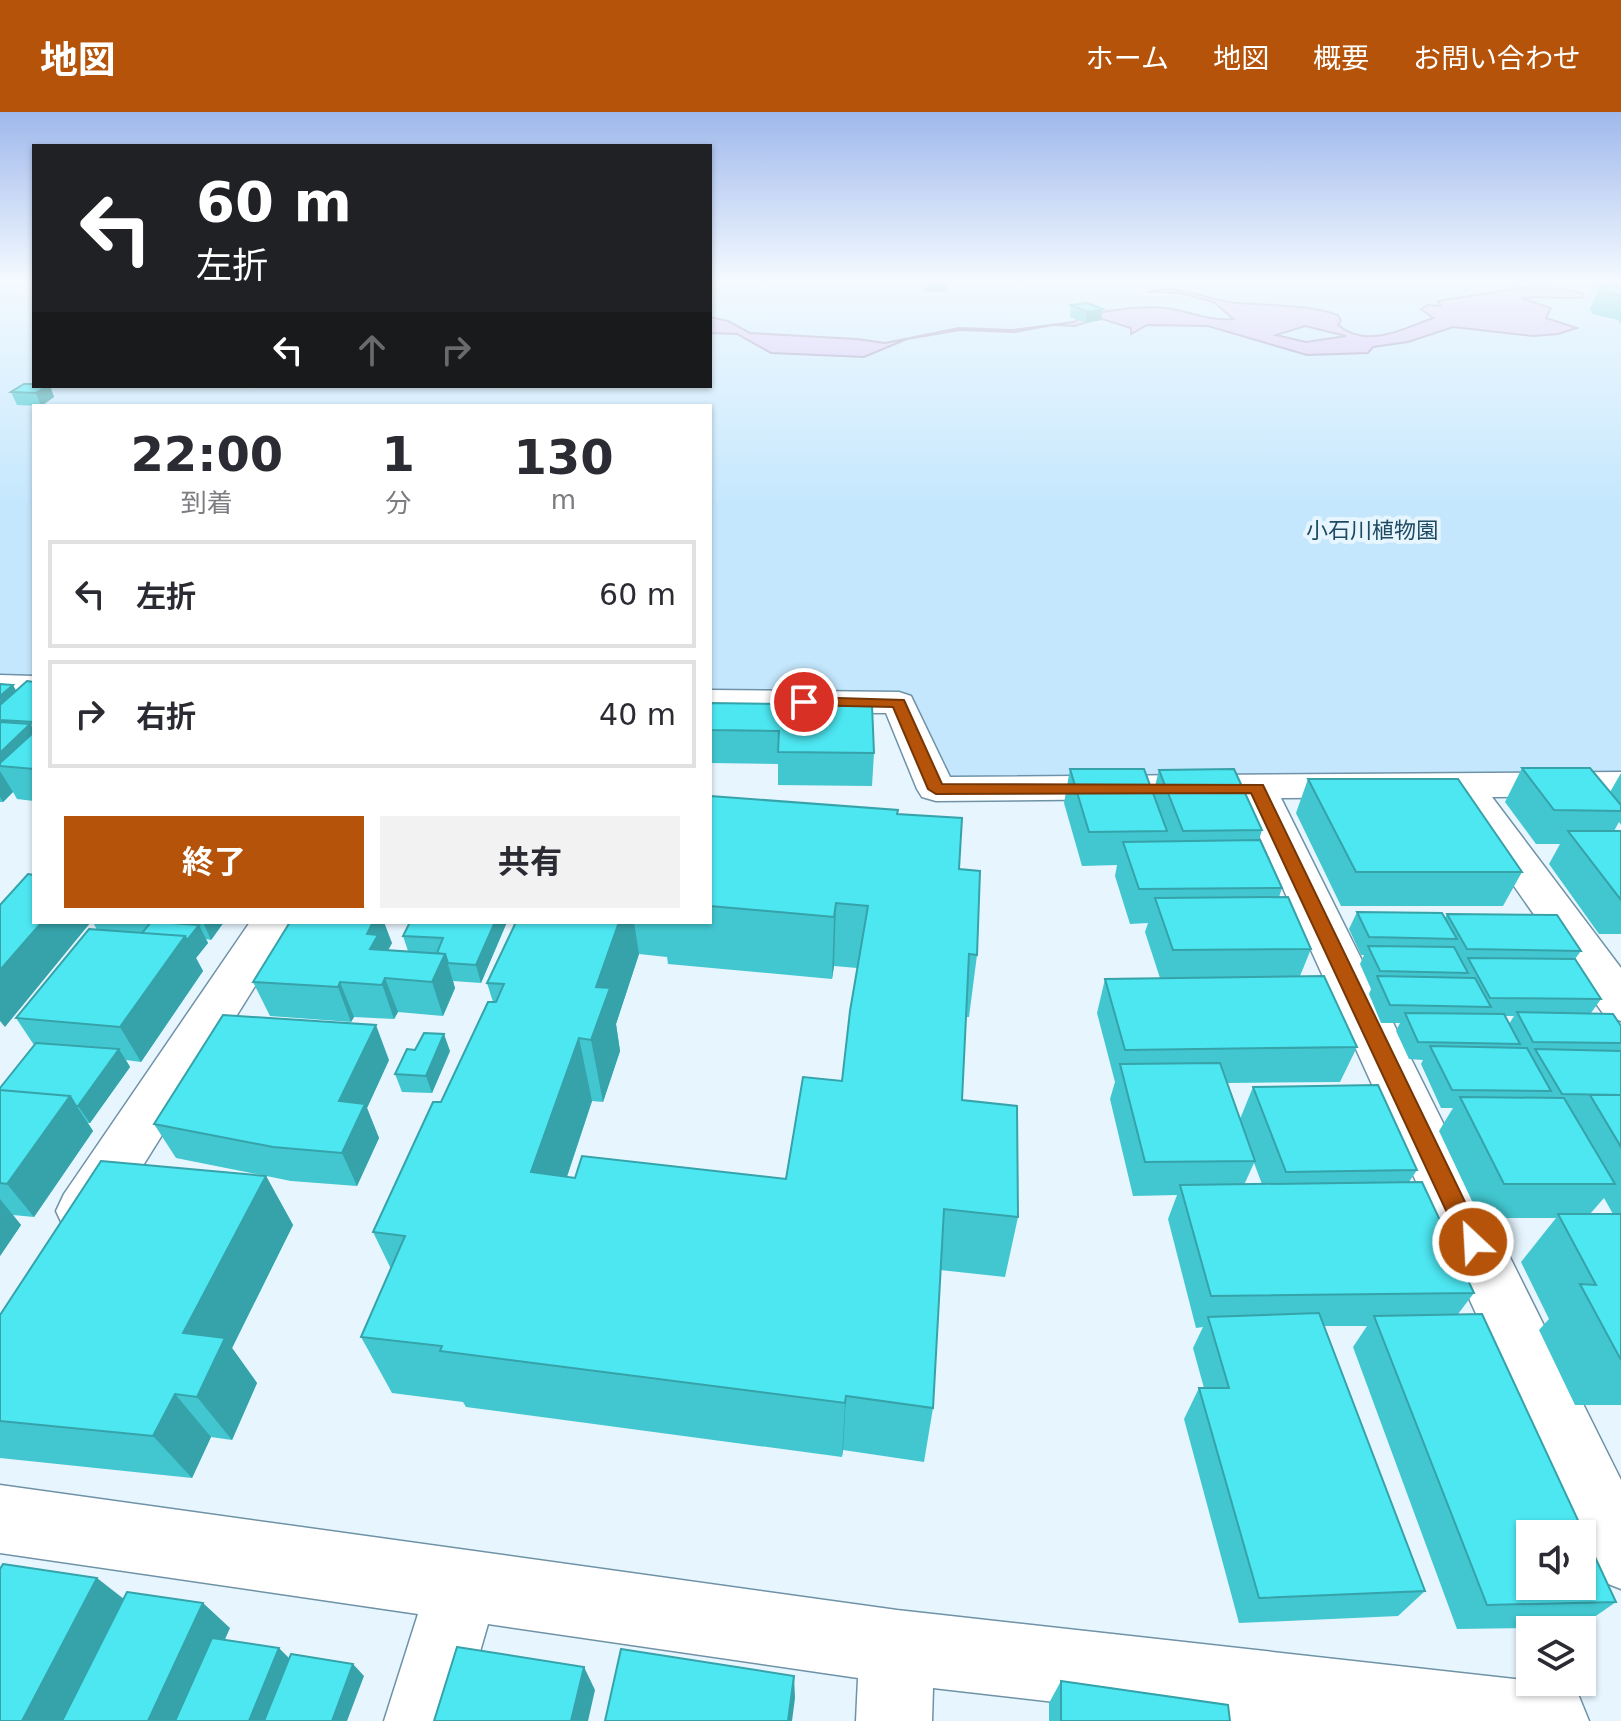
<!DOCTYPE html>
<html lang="ja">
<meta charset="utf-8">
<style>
body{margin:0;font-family:"DejaVu Sans","Noto Sans JP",sans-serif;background:#f2f2f3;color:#2b2b33;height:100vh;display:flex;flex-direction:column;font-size:30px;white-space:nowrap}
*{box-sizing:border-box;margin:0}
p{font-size:26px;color:#7c7c81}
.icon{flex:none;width:44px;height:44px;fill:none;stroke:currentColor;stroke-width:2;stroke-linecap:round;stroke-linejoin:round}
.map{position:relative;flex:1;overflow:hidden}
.details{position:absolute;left:32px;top:292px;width:680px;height:520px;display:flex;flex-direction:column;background:#fff;border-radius:0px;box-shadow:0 2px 6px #0004}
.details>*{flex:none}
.banner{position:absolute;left:32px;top:32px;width:680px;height:244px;border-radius:0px;box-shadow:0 2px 6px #0004;background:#202124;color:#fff;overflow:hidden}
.controls{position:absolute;left:1516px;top:1408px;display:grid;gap:16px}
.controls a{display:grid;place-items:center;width:80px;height:80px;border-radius:0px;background:#fff;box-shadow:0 2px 6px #0004;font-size:40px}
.pin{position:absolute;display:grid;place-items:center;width:68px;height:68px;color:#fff;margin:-34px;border:4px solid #fff;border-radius:50%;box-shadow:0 2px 8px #0007}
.me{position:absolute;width:88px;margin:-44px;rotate:335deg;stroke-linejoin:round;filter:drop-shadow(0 0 6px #0008)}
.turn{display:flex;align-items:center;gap:28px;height:168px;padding:0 32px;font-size:36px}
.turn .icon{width:104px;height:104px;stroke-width:2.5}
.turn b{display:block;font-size:56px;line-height:68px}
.lanes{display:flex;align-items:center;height:76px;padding:0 32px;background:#0003;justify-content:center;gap:40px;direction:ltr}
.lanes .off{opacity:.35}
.eta{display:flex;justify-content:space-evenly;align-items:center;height:136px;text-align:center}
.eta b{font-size:48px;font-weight:700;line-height:56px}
.action{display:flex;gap:16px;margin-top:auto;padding:16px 32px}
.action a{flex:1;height:92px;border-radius:0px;background:#b45309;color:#fff;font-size:32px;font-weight:700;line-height:92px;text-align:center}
.action a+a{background:#f2f2f3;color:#2b2b33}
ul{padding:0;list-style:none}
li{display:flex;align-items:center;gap:24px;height:108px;margin:0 16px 12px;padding:0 16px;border:4px solid #e1e1e2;border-radius:0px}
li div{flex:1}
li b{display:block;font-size:30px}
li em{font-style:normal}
header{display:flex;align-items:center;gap:48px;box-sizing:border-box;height:112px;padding:0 40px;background:#b45309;color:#fff}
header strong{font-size:38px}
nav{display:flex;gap:44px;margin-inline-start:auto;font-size:28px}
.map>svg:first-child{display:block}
</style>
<header>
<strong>地図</strong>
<nav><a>ホーム</a><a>地図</a><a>概要</a><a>お問い合わせ</a></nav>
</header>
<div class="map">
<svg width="1621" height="1609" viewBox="0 0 1621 1609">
<rect width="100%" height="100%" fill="#e6f5fe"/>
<!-- green -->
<path fill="#c4e7fd" d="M0 169H34V274H710V169H1621V662L945 668 909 585 710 580V294H34V563H0Z"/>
<!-- water -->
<path fill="#d2bef3" stroke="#948ab1" stroke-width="2" fill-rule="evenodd" d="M1520 176 1562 177 1582 181 1583 185C1562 188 1542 183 1521 186L1551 196 1546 206 1577 216 1558 222 1533 224 1453 215 1408 230 1373 235 1368 241 1307 243 1208 214 1147 213 1131 222V216L1099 206 1075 214 1053 213 1015 220 960 218 907 227 864 245 771 241 737 222 710 221V205L728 209 750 221 857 227 885 231 959 216 1013 218 1074 210C1088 198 1146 194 1165 196 1190 199 1206 209 1233 207L1214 190 1180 181 1146 180C1178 170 1207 189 1238 191 1271 194 1306 192 1338 203L1341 209 1338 213C1368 237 1402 217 1433 206L1421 197 1428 193 1441 194 1438 189ZM1305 214 1346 224 1306 230 1276 223Z"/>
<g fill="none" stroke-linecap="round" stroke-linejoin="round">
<defs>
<path id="street" d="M0 563 34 564V584L0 583Z
M710 578 899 580 911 584 950 665 1621 660V684L1492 685 1621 856V909L1604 903 1452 685 1281 686 1621 1368V1477L1596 1467 1582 1435V1422H1576L1242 686 936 689 922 685 917 677 886 601 710 600Z
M250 810H295L104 1116 84 1123 64 1116 56 1099 64 1082Z
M0 1373 897 1498 1551 1571 1578 1582 1589 1609H1218L933 1576 932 1609H856L858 1566 488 1512 460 1609H384L418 1502 0 1441Z"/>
</defs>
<!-- street casing -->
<use href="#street" stroke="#6f92a7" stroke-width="3"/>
<!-- street -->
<use href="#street" fill="#fff" fill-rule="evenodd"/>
</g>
<!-- wall -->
<path fill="#42c7d0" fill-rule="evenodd" d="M920 169H948L947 179 925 180 920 176Z
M1604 169H1621V213L1618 208 1593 202 1590 197 1599 175H1601Z
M1071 193 1103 197 1101 208 1086 211 1070 205Z
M34 274H50L54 285 41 294 17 293 11 280Z
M34 570V689L17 687 13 680 3 690H0V572L17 579Z
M710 591 874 641 872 674 778 673V652L710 651Z
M1522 656 1610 680 1621 661V713L1619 710 1614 719H1621V822H1599L1549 752 1560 732H1536L1505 690Z
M1070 657 1153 682 1159 658 1262 718 1259 728 1282 776 1279 785 1311 837 1300 864 1357 935 1340 970 1227 971 1240 1007 1253 975 1417 1058 1409 1070 1474 1181 1458 1202 1616 1490 1580 1515 1457 1517 1353 1235 1367 1214H1324L1425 1479 1398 1504 1239 1511 1184 1307 1199 1276H1204L1193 1236 1203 1215 1196 1216 1168 1107 1177 1083 1133 1084 1110 987 1115 970 1097 901 1105 867 1160 866 1145 820 1148 811 1130 812 1115 764 1117 753 1082 754 1064 691ZM1254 1051 1262 1072 1244 1073Z
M1308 667 1522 760 1503 794H1341L1296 701Z
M710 684 898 702 959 757 977 843 969 905H966L962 988 1018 1105 1005 1165 940 1158 933 1296 924 1350 843 1338 842 1345 466 1295 463 1290 392 1281 361 1225 391 1157 373 1120 493 890 487 871 516 810H710ZM639 842 667 845 668 852 832 867 834 854 857 856 842 969 786 1067 567 1065 592 989 603 990 620 939 616 912Z
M1357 800 1445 806 1447 802 1581 839 1575 847 1601 887 1591 901 1621 914V1293H1575L1539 1218 1549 1207 1521 1150 1556 1106H1480L1439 1019 1453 996H1441L1421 952 1423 948 1409 947 1396 919 1400 911H1381L1369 882 1371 877 1360 852 1364 843H1361L1349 817ZM1504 904H1514L1509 912ZM1604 1086 1613 1102H1590Z
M93 810H224L211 828 206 827 208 831 196 846 203 859 141 950 126 948 130 955 90 1011H88L93 1019 34 1105 13 1103 21 1113 0 1144V976L34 933 16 906 97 818Z
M410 810H507L481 871 453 869 455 876 443 904 398 900 394 907 354 905 351 910 270 904 253 870 392 831 388 838 408 839 403 824Z
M450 939 432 981 402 980 395 962Z
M389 948 367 996 379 1026 357 1074 291 1069 176 1046 154 1012Z
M266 1064 293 1113 232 1236 257 1271 232 1328 211 1325 192 1366 0 1346V1203Z
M1061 1569 1230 1609H1049V1591Z"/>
<!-- shaded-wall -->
<path fill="#36a2a9" d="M925 169H948L947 179 925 180Z
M1103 197 1101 208 1086 211 1087 200Z
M47 274H50L54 285 41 294 36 281Z
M13 573 22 589 0 608V584Z
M30 612 34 618V657L0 654V641Z
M0 659 13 680 3 690 0 685Z
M836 791 834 854 832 867 834 805Z
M42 810H91L5 915 0 909V858Z
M203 810H224L211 828Z
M373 810H384L392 831 385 844V866L398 900 394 907 370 837 367 822Z
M495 810H507L481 871 476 853Z
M619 810H634L639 842 616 912 620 939 603 990 591 928 596 875Z
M199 813 208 831 196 846 203 859 141 950 120 915 185 824Z
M445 842 455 876 443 904 432 870Z
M340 870 354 905 351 910 338 875Z
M376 913 389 948 367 996 379 1026 357 1074 342 1041 339 989Z
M444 922 450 939 432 981 426 964Z
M579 926 592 989 548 1121 531 1060Z
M119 937 130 955 90 1011 78 994Z
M70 984 93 1019 34 1105 7 1072Z
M266 1064 293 1113 232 1236 257 1271 232 1328 197 1285 183 1221Z
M0 1087 21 1113 0 1144Z
M175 1282 211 1325 192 1366 153 1324Z
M846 1284 843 1338 842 1345 845 1291Z
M97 1466 129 1491 69 1609H22Z
M203 1491 230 1516 189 1609H148Z
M279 1536 291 1548 267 1609H249Z
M353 1552 364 1564 347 1609H332Z
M584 1555 595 1578 588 1609H571Z
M794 1564 795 1586 792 1609H788Z"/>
<!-- building -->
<path fill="#4de7f2" stroke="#36a2a9" stroke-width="2" fill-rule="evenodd" d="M1615 169H1621V184L1603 180 1599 175 1618 174Z
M1087 191 1103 197 1087 200 1071 193Z
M24 272H34V274H47L36 281 11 280Z
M27 569 34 570V610L0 608V593Z
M0 572 13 573 0 584Z
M710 591 872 593 874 641 778 640 779 619 710 618Z
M0 610 30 612 0 641Z
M34 620V657L0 654V651Z
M1522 656H1590L1621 693V699L1554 698Z
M1070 657H1144L1167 719 1089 720Z
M1234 657 1262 718 1183 719 1159 658Z
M1308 667H1458L1522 760H1356Z
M710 684 898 698 897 702 962 706 959 757 980 759 977 843 969 842 962 988 1017 994 1018 1105 944 1097 933 1296 846 1284 845 1291 440 1239 442 1234 361 1225 405 1124 373 1120 433 990H441L488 890H496L504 872 487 871 516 810H619L596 875 610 876 591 928 579 926 531 1060 575 1066 582 1044 786 1067 803 965 842 969 850 899 868 794 836 791 834 805 710 794Z
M1568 719H1621V788Z
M1260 728 1282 776 1139 777 1123 730Z
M28 762 34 763V810H42L0 858V793Z
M1288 785 1311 837 1173 838 1155 786Z
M1357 800 1442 801 1457 827 1369 825Z
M1447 802 1557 803 1581 839 1467 837Z
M151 810H157L199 813 187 828 185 824 142 821Z
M290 810H373L367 822 378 823 370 837 445 842 432 870 385 866 382 873 340 870 338 875 253 870Z
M410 810H495L476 853 448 851 445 842 437 841 443 826 403 824Z
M89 817 185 824 120 915 16 906Z
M1368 834 1454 835 1468 861 1380 859Z
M1468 846 1575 847 1601 887 1490 886Z
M1324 864 1357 935 1125 938 1105 867Z
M1377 864 1475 866 1491 895 1390 893Z
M1517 900 1613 902 1621 914V931L1533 930Z
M1405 901 1504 902 1520 932 1418 930Z
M223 903 376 913 339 989 365 992 342 1041 273 1035 154 1012Z
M424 921 444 922 426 964 395 962 407 937 415 938Z
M36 931 119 937 78 994H76L70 984 0 978V976Z
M1430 934 1527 936 1551 979 1452 978Z
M1535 937 1621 939V983L1562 982Z
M1220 951 1255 1049 1145 1050 1120 952Z
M1378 973 1417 1058 1286 1060 1253 975Z
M0 978 70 984 7 1072 0 1071Z
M1590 983H1621V1035Z
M1460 985 1564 986 1615 1072H1504Z
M101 1049 266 1064 183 1221 225 1226 197 1285 175 1282 153 1324 0 1309V1203Z
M1422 1070 1474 1181 1211 1184 1180 1073Z
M1558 1102H1621V1248L1580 1172 1596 1173Z
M1319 1201 1425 1479 1259 1486 1199 1276H1229L1208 1205Z
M1482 1202 1616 1490 1487 1493 1374 1204ZM1530 1422H1582V1474H1530Z
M3 1452 97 1466 22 1609H0V1457Z
M127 1480 203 1491 148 1609H62Z
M212 1526 279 1536 249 1609H175Z
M457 1535 584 1555 571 1609H434Z
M621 1537 794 1564 788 1609H605Z
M291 1542 353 1552 332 1609H264Z
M1061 1569 1228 1593 1230 1609H1061Z"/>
<!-- sky -->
<linearGradient id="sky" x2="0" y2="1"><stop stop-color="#9fb8ec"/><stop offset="0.43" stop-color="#f4faff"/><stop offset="1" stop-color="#f4faff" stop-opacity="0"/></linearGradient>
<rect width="1621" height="394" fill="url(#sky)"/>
<!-- route -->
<path fill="#b45309" stroke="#753606" stroke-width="2" d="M804 585 904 588 942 672 1263 673 1481 1123 1485 1130 1481 1137 1473 1141 1464 1137 1251 681 936 682 928 677 893 595 799 593V587Z"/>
<g text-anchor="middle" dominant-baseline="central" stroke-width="8" stroke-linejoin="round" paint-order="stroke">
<!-- far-park labels -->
<g font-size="22" fill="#1e4b62" stroke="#e6f5fe">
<text x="1372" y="418">小石川植物園</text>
</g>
</g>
</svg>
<div class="controls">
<a><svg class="icon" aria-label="sound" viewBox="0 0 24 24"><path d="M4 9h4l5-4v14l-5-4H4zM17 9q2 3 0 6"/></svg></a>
<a><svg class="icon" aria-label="layers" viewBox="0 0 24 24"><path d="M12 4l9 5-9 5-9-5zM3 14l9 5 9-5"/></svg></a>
</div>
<div class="pin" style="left:804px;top:590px;background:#d93025"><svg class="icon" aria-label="arrive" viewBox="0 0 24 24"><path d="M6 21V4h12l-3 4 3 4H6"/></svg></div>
<svg class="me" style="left:1473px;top:1130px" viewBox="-20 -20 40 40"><circle r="17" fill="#b45309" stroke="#fff" stroke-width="3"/><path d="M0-11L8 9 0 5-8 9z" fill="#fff"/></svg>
<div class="banner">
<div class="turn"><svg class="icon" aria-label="left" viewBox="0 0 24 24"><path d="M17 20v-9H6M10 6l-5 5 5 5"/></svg><div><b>60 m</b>左折</div></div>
<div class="lanes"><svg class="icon" aria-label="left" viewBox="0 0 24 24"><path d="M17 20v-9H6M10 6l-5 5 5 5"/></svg><svg class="icon off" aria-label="ahead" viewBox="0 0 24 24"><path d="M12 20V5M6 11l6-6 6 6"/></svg><svg class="icon off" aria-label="right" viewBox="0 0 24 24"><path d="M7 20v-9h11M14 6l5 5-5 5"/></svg></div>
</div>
<section class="details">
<div class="eta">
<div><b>22:00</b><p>到着</p></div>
<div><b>1</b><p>分</p></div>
<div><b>130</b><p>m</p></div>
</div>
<ul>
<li><svg class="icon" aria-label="left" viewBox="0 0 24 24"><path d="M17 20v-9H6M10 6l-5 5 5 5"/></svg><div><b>左折</b></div><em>60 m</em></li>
<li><svg class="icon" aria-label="right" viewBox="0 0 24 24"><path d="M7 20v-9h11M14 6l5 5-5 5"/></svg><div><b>右折</b></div><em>40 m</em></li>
</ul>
<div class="action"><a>終了</a><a>共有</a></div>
</section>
</div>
